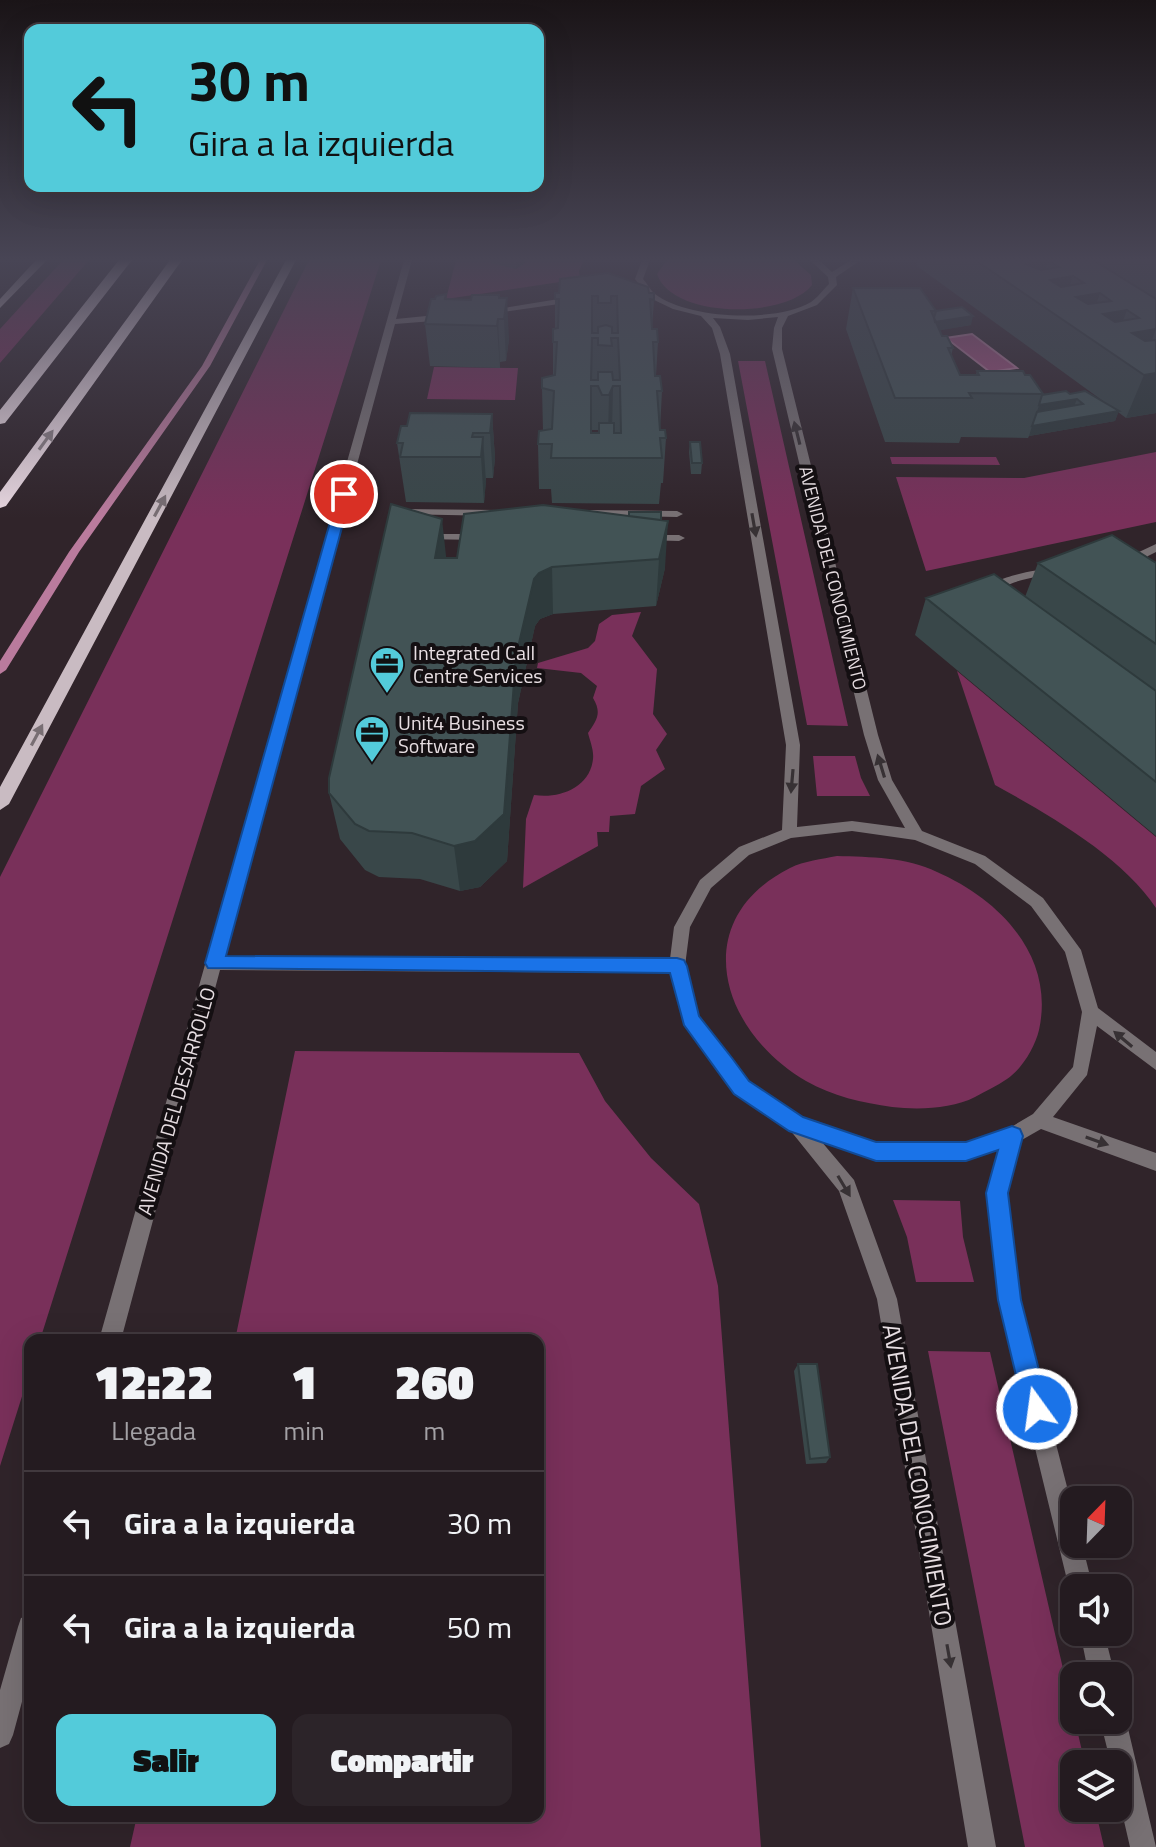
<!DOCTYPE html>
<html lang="es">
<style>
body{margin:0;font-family:"Titillium Web",sans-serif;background:#2c2429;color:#f1f3f6;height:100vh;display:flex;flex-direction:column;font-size:30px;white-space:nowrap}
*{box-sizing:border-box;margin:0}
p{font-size:26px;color:#a3a1a5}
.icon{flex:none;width:44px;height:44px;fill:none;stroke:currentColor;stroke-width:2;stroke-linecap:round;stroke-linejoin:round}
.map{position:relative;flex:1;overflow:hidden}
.drawer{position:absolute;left:24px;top:1334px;width:520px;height:488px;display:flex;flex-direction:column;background:#241b20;border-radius:16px;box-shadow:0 8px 32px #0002,0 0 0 2px #41393e}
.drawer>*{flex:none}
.top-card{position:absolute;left:24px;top:24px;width:520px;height:168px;border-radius:16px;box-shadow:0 8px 32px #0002,0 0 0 2px #41393e;background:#53cbda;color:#111;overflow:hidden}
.needle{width:52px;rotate:23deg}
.buttons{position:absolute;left:1060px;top:1486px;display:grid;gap:16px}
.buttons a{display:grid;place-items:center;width:72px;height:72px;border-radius:16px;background:#241b20;box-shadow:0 8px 32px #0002,0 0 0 2px #41393e;font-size:40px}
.pin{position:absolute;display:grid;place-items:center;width:68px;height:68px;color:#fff;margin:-34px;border:4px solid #fff;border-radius:50%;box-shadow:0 2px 8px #0007}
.me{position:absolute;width:88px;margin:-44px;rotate:346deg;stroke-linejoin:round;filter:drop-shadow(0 0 6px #0008)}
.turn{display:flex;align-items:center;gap:28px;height:168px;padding:0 32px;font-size:36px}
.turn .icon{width:104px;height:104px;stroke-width:2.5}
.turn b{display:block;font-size:56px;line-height:68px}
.eta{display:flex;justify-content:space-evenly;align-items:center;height:136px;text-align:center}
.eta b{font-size:48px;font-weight:800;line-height:56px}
.cta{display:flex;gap:16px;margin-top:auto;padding:16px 32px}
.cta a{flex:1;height:92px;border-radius:16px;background:#53cbda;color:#111;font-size:32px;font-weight:800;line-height:92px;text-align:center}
.cta a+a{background:#2c2429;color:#f1f3f6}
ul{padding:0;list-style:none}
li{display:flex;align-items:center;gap:24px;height:104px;padding:0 32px;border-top:2px solid #41393e}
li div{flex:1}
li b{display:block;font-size:30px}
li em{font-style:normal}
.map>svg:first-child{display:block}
</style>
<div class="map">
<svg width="1156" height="1847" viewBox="0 0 1156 1847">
<rect width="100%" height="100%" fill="#30242a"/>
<!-- green -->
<path fill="#79305a" d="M63 260H89L0 363V329Z
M309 260H381L40 1340H30V1371L0 1466V877Z
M456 260H584L579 271 580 279 446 299Z
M667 260H794L811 275 812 285C786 319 672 319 657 274Z
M738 361H765L848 726 807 725Z
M434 367 518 368 515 400 427 399Z
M1156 452V522L926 571 896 477 1024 478Z
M890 457H996L1000 465 892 464Z
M641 612 632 636 657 669 653 714 667 734 656 750 665 769 641 786 635 814 610 816 609 832H597L598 846 523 888 526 819 534 795C559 799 590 788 593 759 594 750 590 741 588 733 597 720 602 713 593 698L597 686 581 673 537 668 538 663 588 648 595 641 599 624 612 615Z
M957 671 1156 837V908C1123 857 1048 814 995 785Z
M813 756H855L861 778 870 796H817Z
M837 856C870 857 906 857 937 872 1001 900 1055 957 1039 1030 1035 1047 1022 1069 1007 1079 997 1086 985 1091 975 1097 952 1109 918 1110 892 1107 863 1103 832 1096 806 1081 720 1031 687 920 790 868 804 861 822 859 837 856Z
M295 1051 579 1053 605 1101 651 1158 699 1204 718 1286 761 1847H130L137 1816H538V1340H235Z
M893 1200 960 1201 963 1237 974 1282H916L907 1237Z
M928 1351 990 1352 1085 1764H1074V1808H1095L1104 1847H1025Z"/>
<!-- water -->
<path fill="#a65080" stroke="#ba7b9d" stroke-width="2" d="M972 334 1017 368 990 372 946 338Z"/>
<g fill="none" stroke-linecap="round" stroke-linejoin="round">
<!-- stream -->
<path fill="#ba7b9d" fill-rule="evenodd" d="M260 260H267L210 366 79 552 6 670 0 674V661L69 552 202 366Z"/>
<!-- street -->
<path fill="#787174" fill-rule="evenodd" d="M404 260H412L396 319 446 314 450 317 446 320 395 324 224 956 670 959 674 927 700 880 739 847 782 830 786 745 720 354 712 328 701 316 673 309 648 297 635 279 642 260H650L643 279C647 283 650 290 655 294 687 319 776 323 811 302 817 298 823 290 829 284L828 277 810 260H819L832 272 851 260H861L836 277 837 285 817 305 788 316 782 328V349L878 735 892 780 922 831 985 856 1043 898 1081 950 1098 1008 1156 1052V1070L1097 1026 1087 1075 1053 1117 1156 1153V1171L1041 1129 1020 1141 1007 1193 1019 1300 1074 1514V1544H1082L1093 1588H1074V1597L1069 1588 999 1300 987 1193 999 1149 966 1161 876 1160 821 1141 854 1180 897 1299 996 1847H968L877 1299 839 1191 790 1130 736 1093 684 1024 670 973 220 970 121 1340H99ZM778 317 774 328 772 349 864 735 878 780 905 828 852 821 797 827 800 745 730 354 720 327 713 318 748 320ZM852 831 915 840 975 864 1031 906 1065 952 1082 1012 1073 1067 1033 1114 1006 1130 966 1143 876 1142 802 1118 748 1081 698 1016 685 966 690 927 711 888 749 855 791 838Z
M577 296 581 299 580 301 489 314 485 311Z
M401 509 498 510 504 513 498 516 397 514 395 512Z
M585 510 677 511 683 514 677 517 581 515V511Z
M423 534H480L486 537 480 540 419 539 417 537Z
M647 535H679L685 538 679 541 643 540V536Z
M1156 544V552L1148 556 1143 563H1135L1133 561 1139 552Z
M1052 567 1058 571 1056 573C1038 578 1002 579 995 598L991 599 985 595C989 575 1034 572 1052 567Z
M30 1615V1672L13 1735 9 1744 0 1748V1690L18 1627 21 1618Z
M1080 1632H1104L1115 1676H1089Z
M1118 1709 1122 1711 1126 1720 1156 1847H1130L1118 1795V1764H1111L1100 1720H1118Z"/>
<!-- primary -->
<path fill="#c9bbc2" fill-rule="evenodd" d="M36 260H47L0 308V299Z
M286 260H296L9 804 0 810V787Z"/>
<!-- highway -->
<path fill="#e9d8e1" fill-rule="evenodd" d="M119 260H132L5 423 0 424V410Z
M170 260H182L6 506 0 508V492Z"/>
</g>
<!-- wall -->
<path fill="#394749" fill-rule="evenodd" d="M491 260H525V263L516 269 491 263Z
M918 260H1156V413L1126 418 1118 412 1115 421 1029 436 1028 438 961 437 959 443 885 442 846 329 853 288 936 311 971 325 939 330 942 336 953 348 951 356 960 375H976L977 371 1025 375 1042 395 1070 394 1103 401 917 266Z
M555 293H649L654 300 652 329 658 342 656 376 662 391 660 430 666 438 663 483H661L659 504 552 503 551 489H539L538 444 543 431 542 388 553 376V342L555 328ZM591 430H598V433H591Z
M446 294 447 299 471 300 500 298 509 339 506 361 500 362V368L430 366 425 324 435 299Z
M492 414 495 458 493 478H486L484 503 406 502 397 443 407 426Z
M690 442 702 463 701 474H691L689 452Z
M629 516 665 568 656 606 553 614 540 619 535 626 518 703 507 861 480 887 460 891 420 879 379 877 365 870 340 839 329 793 446 558H457Z
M1038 563H1156V836L915 635 926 598 1025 597Z
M798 1364 830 1457 826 1463 806 1464 794 1371Z"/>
<!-- shaded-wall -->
<path fill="#2e3a3c" d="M516 260H525V263L516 269Z
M1048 261 1036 301 1025 264Z
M1073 276 1059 317 1050 280Z
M1100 293 1085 335 1076 297Z
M507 298 509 339 506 361 504 319Z
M1127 310 1111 352 1103 314Z
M973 316 971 325 931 332 933 322Z
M498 319 500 362V368L497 326Z
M1156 329 1140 372 1132 333Z
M1156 373V413L1126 418 1144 375Z
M613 386 612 430 608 439 609 395Z
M1077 399 1073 409 1036 415 1039 405Z
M1119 411 1115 421 1029 436 1032 426Z
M492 414 495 458 493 478 490 433Z
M483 437 486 482 484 503 481 457Z
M442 519 447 565 435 558Z
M668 521 665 568 656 606 659 559Z
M552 567 553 614 540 619 535 626 518 703 507 861 480 887 460 891 454 846 516 656 534 579 539 573Z"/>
<!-- building -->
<path fill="#425355" stroke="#2e3a3c" stroke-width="2" fill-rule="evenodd" d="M975 260H1093L1156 299V329L1132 333 1145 341 1156 340V373L1144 375ZM1048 261 1059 267 1041 270 1025 264ZM1073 276 1084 283 1061 287 1050 280ZM1100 293 1111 301 1088 304 1076 297ZM1127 310 1139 318 1115 322 1103 314Z
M608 273 648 287 649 293H654V300L650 299 652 329H657L658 342H653L655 376H660L662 391H657L660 430H665L666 438H660L662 458H551L552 444H538L539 431 552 429 554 391 542 388V378L555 375 557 342H553V329L558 328 559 299H555V293H559L560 279ZM592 296H598V303H611V296H617L618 333H612V327L606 325 598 327V333H592ZM592 338H598V345L612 346 611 338H618L620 380H613L612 372H598V380H591ZM591 386H598L602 395H609L613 386H620L621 433H614V423H599V433H591Z
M853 288H920L936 311H931L942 336H947L953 348H948L960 375H979L977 371H1023L1025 375H1030L1043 394 969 393 972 398H895Z
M446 294 445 299 471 300 472 295H499V298H507L504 319H498L497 326 425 324 431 299H435L436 296Z
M962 307 973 316 935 322 934 318 936 311Z
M1066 391 1070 394 1085 391 1119 411 1032 426 1037 412 1083 404 1077 399 1039 405 1042 395Z
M410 413 492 414 490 433H473L472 437H483L481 457H400L403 443H397L401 426H407Z
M690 442H700L702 463H692Z
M391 504 442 519 435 558H457L464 514 543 505 668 521 659 559 552 567 539 573 534 579 516 656 504 814 475 841 454 846 412 833 369 831 355 824 329 793V778Z
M629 512H661V520L629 516Z
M1112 535 1156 563V644L1038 563Z
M994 574 1156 691V782L926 598Z
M798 1364H817L830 1457 810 1459Z"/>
<!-- one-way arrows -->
<defs><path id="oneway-solid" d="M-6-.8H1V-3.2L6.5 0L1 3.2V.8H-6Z" transform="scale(2)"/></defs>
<g fill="#373134">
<use href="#oneway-solid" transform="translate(797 433) rotate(-104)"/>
<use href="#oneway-solid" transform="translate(754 525) rotate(80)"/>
<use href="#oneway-solid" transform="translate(881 766) rotate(-107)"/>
<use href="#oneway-solid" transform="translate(792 781) rotate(95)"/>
<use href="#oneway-solid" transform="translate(1123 1039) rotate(-140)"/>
<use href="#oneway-solid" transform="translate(1097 1141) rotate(19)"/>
<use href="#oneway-solid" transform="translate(844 1186) rotate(59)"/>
<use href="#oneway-solid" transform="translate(949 1656) rotate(80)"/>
</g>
<use fill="#897e84" href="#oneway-solid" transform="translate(46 440) rotate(-54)"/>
<g fill="#786e73">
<use href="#oneway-solid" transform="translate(160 506) rotate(-62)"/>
<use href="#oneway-solid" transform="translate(37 735) rotate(-62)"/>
</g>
<!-- sky -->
<linearGradient id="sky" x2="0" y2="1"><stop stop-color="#1a1417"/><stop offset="0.5" stop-color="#484555"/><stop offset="1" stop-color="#484555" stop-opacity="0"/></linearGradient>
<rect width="1156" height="519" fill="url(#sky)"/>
<!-- route -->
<path fill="#1a73e8" stroke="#114b97" stroke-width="2" d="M344 490 351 494 226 956 677 958 684 960 687 966 699 1016 732 1058 749 1081 803 1117 876 1142H966L1012 1126 1020 1129 1023 1136 1008 1193 1021 1300 1049 1409 1046 1418 1037 1422 1028 1418 1024 1409 998 1300 986 1193 998 1150 966 1161H876L789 1131 734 1094 684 1025 670 973 208 968 205 963 338 494Z"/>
<!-- icons -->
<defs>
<symbol id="office-pin" viewBox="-11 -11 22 30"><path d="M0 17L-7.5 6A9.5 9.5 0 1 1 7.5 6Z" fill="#53cbda" stroke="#140f12"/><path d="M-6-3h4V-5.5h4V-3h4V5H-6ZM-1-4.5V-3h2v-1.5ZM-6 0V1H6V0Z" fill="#111"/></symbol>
</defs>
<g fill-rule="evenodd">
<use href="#office-pin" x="367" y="644" width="40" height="54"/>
<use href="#office-pin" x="352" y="713" width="40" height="54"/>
</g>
<g text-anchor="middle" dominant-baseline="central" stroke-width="8" stroke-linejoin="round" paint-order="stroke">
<!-- far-street labels -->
<g font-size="18" fill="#e7dee2" stroke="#140f12">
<text transform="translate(833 578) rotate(76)">AVENIDA DEL CONOCIMIENTO</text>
</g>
<!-- poi labels -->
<g font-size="20" fill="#e7dee2" stroke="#140f12" text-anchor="start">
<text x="413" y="652">Integrated Call<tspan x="413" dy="23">Centre Services</tspan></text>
<text x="398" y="722">Unit4 Business<tspan x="398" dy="23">Software</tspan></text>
</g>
<!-- street labels -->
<g font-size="20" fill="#e7dee2" stroke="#140f12">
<text transform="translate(176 1101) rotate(-74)">AVENIDA DEL DESARROLLO</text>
</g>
<!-- near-street labels -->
<g font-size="24" fill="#e7dee2" stroke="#140f12">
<text transform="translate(918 1475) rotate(80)">AVENIDA DEL CONOCIMIENTO</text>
</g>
</g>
</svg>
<div class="buttons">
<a><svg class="needle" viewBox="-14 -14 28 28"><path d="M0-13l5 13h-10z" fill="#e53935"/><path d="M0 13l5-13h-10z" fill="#a3a1a5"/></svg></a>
<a><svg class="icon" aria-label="sound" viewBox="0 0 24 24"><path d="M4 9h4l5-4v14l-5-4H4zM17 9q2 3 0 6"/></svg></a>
<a><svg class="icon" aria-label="search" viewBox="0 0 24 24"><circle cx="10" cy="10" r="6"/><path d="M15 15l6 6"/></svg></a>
<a><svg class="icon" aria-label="layers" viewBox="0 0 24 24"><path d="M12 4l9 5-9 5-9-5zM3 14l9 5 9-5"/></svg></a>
</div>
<div class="pin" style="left:344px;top:494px;background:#d93025"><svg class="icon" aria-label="arrive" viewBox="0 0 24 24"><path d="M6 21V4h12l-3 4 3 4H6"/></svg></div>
<svg class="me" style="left:1037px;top:1409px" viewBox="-20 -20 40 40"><circle r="17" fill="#1a73e8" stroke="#fff" stroke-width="3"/><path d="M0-11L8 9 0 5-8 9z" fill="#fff"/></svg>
<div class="top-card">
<div class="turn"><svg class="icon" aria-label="left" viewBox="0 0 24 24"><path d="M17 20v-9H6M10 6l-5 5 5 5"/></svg><div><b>30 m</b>Gira a la izquierda</div></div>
</div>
<section class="drawer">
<div class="eta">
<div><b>12:22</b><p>Llegada</p></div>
<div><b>1</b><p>min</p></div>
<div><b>260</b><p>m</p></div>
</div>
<ul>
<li><svg class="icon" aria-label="left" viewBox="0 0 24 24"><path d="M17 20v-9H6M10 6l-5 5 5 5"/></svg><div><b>Gira a la izquierda</b></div><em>30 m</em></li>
<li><svg class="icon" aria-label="left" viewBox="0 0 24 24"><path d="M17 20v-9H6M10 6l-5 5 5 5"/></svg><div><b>Gira a la izquierda</b></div><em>50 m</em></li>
</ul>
<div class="cta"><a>Salir</a><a>Compartir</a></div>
</section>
</div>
